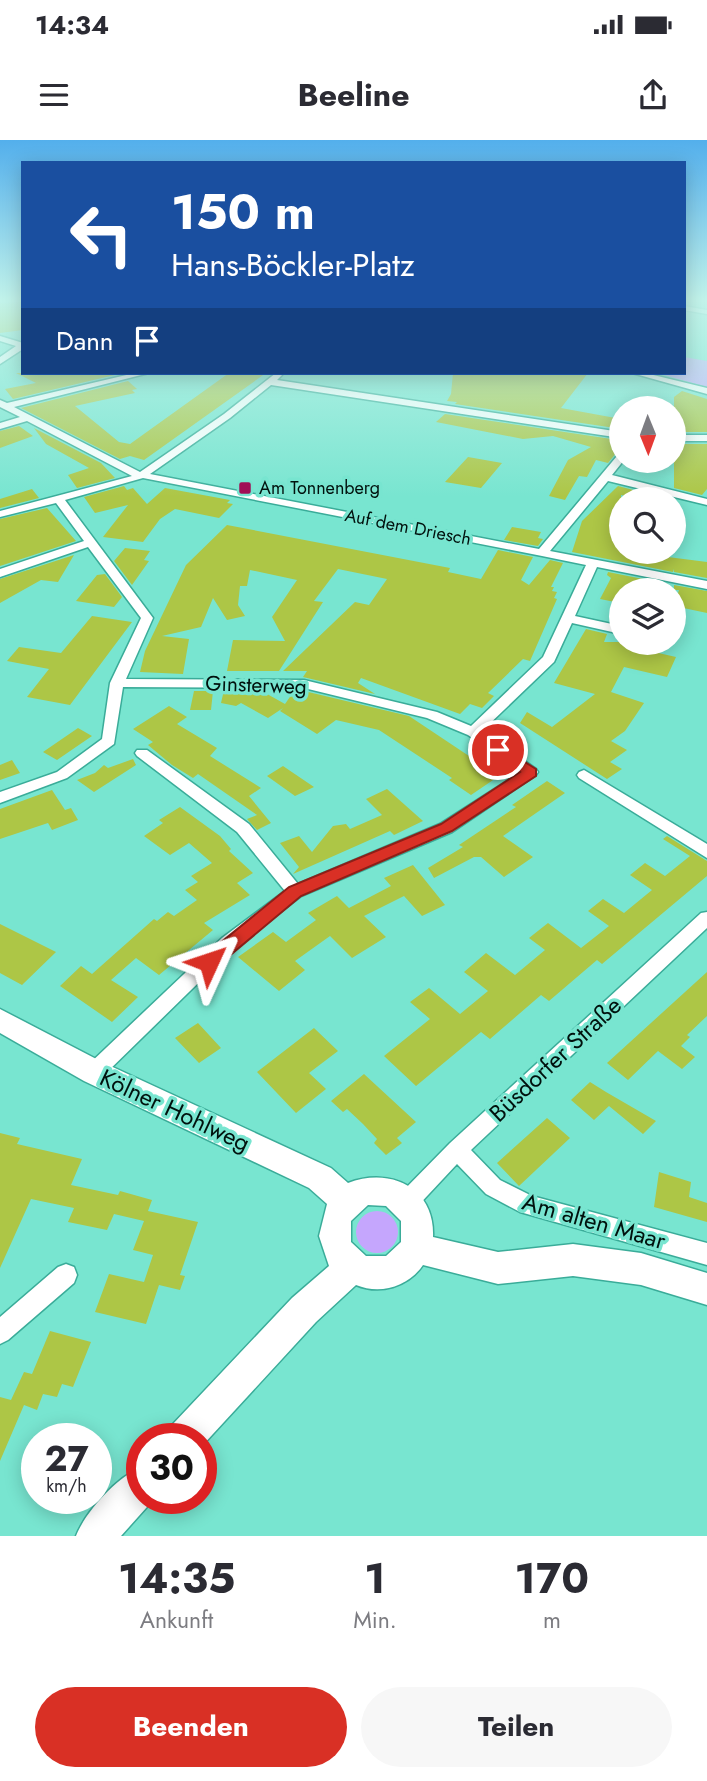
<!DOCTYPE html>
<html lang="de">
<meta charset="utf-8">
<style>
body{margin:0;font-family:Jost,sans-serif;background:#f7f7f7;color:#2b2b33;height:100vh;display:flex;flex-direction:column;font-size:26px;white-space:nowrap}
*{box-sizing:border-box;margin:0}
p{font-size:23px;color:#7c7c81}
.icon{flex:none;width:38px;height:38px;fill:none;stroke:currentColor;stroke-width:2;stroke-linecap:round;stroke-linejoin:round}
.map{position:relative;height:1396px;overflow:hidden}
.details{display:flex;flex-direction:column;background:#fff;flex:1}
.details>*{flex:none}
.guide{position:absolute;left:21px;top:21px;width:665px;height:214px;border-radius:0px;box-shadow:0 4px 18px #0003;background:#1a4fa0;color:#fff;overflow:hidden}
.needle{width:46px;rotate:179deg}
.tools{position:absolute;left:609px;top:256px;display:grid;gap:14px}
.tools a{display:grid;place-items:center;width:77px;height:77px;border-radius:50%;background:#fff;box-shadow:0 4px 18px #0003;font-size:35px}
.speed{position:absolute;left:21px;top:1283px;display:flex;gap:14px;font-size:35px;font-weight:700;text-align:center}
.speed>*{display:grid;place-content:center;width:91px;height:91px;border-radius:50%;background:#fff;box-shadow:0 4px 18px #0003;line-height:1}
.speed small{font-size:18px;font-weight:400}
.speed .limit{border:10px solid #d22;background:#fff;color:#111}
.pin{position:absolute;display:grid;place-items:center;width:60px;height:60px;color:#fff;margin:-30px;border:4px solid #fff;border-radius:50%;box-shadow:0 2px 7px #0007}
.me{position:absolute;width:77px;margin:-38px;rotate:48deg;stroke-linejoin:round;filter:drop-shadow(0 0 5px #0008)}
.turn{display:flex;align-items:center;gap:24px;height:147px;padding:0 35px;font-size:32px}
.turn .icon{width:91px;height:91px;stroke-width:2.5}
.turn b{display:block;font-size:49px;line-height:60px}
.then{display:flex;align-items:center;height:66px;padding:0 35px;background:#0003;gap:14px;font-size:26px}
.eta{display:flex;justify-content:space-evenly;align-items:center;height:119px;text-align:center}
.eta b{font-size:42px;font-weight:700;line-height:49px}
.action{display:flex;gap:14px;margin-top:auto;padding:14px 35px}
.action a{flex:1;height:80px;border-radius:42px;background:#d93025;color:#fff;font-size:28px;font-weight:700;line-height:80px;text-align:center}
.action a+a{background:#f7f7f7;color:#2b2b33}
.status{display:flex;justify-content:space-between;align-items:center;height:49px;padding:0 35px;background:#fff;direction:ltr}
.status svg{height:19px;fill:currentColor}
header{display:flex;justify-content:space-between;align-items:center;height:91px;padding:0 35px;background:#fff;font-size:32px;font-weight:700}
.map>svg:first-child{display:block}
</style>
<div class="status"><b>14:34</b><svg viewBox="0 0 49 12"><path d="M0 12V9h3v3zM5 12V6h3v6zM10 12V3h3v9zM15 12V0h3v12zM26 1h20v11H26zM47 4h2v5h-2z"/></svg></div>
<header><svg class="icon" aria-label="menu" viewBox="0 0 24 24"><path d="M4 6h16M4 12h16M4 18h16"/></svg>Beeline<svg class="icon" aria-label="share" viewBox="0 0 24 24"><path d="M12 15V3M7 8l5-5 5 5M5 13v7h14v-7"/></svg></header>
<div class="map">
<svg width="707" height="1396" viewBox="0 0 707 1396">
<rect width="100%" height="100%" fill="#78e5d0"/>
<!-- green -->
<path fill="#c5a6fd" d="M684 217 707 221V247L657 233H684Z
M356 1092a21 21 0 1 1 42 0a21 21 0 1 1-42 0Z"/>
<!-- building -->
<path fill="#adc646" d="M23 162V190L0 193V163Z
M16 233H118L119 234 13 259 5 249 36 243Z
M229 233H266L144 320 130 316 120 319 21 268 128 241 137 249 132 250 135 253 75 266 119 302 130 304Z
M453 233H588L561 268 621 279 615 288 455 264 457 262 447 261 451 254Z
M682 251 707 259V292H674V257Z
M445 274 618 300 613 306 621 307 608 323 596 320 587 337 579 336 565 360 549 356 568 320 591 307 553 296 523 299 436 282Z
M19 286 33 296 0 308V291Z
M34 288 101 323 115 338 77 348 68 335 89 328 46 304Z
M674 304H707V349L702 355 674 348Z
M468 317 502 323 481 348 445 342Z
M124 346 127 350 133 348 147 364 165 348 230 360 227 363 233 364 219 378 175 369 160 379 143 402 103 397 128 365 95 373 84 357Z
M618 346 641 352 636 358 621 355V411L707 422V438L674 432V429L673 432 572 412 582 381Z
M32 349 39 358 0 368V359Z
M47 368 76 401 0 426V379Z
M227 385 450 428 448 432 481 439 498 410 533 417 521 440 529 445 550 420 563 423 551 447H554L552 451 557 452 554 458 557 459 530 521 523 519 488 553 494 556 482 568 470 564 460 574 361 538 358 543 375 554 303 537 307 531H283L355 462 369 465 387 439 338 429 314 461 323 462 279 531H227L233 500 285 501 272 477 297 440 250 430 247 446H240L238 465 245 476 227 480 213 458 201 487 162 496 189 499 183 534 140 532 145 511 186 425Z
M512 387 541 392 538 398 543 399 538 406 504 400Z
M125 408 150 411 144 420 149 421 132 445 114 421Z
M74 415 58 442 41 440 0 463V439Z
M608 432 668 444 665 450H621V456H618L615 462 600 459 611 438 607 435Z
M105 434 122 457 114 467 76 461 97 435Z
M674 445 707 451V473L674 466 679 450H674Z
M92 476 132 482 70 565 27 557 49 529 7 521 19 507 61 513Z
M586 489 607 494 604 502H633L643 504 641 509 676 517 667 537 624 527 611 552 644 563 625 591 611 601 627 610 610 622 622 629 607 639 520 583 527 572 552 587 595 554 554 543Z
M224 550H260L285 564 294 551H304L409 576 499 636 471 655 449 640 452 638 379 590 336 580 317 594 280 571 283 568 268 578 241 563 236 566 221 563Z
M194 551H213L211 570H190Z
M169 566 187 577 177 584 217 608 210 616 261 648 249 656 271 683 257 690 247 679 257 675 198 634 193 638 172 625 148 605 153 602 133 589Z
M78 588 92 596 57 620 43 612Z
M133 619 136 625 94 652 77 640 95 633 104 625 108 628Z
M12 620 20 633 0 640V625Z
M283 626 314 647 295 656 267 636Z
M547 641 565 653 503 696 533 717 504 737 481 717H474L434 738 428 728 463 707 459 705 516 667 512 665Z
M387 649 423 681 394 695 390 691 293 734 299 727 280 703 299 696 312 712 333 686 346 684 350 689 382 675 366 659Z
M52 650 65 670 71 668 78 680 52 690 48 683 0 699V669Z
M180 667 220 696 231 709 229 711 253 733 237 743 250 755 204 783 213 790 159 835 136 818 111 840 138 857 112 882 60 846 81 826 92 834 154 779 157 781 168 772 174 776 197 760 185 750 198 742 191 736 212 723 189 703 170 715 144 696 163 683 159 680Z
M667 696 707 721V736L602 824 597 820 549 861 541 855 490 899 481 892 416 946 384 916 430 879 410 862 429 848 460 874 488 851 464 832 486 813 515 835 545 810 529 798 548 783 581 808 609 786 588 771 603 759 624 773 652 750 630 735 645 723 665 736 690 716 663 699Z
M413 725 445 765 422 776 404 756 364 776 386 797 352 818 330 796 295 821 305 830 279 851 238 817 273 792 286 802 316 780 308 773 337 756 349 768 391 746 384 738Z
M0 784 56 812 22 845 0 833Z
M707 832V876L687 895 690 897 681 906 695 917 682 929 658 911 628 940 607 923Z
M198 883 221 908 199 923 175 898Z
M314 888 338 911 309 933 326 949 296 973 257 932Z
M364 934 416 982 397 998 402 1003 386 1015 374 1003 377 999 363 984 347 969 343 972 331 961Z
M590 942 606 952 656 981 643 994 609 966 594 980 571 960Z
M547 978 570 998 519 1046 497 1023Z
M0 993 20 998 17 1004 82 1019 71 1045 118 1055 120 1051 152 1060 148 1071 198 1082 180 1135 185 1136 180 1150 159 1145 146 1184 95 1172 109 1134 144 1142 153 1115 133 1110 144 1081 114 1074 107 1090 68 1082 74 1068 31 1059 0 1128Z
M659 1032 691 1042 689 1057 707 1063V1082L654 1067Z
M50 1191 91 1202 73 1247 62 1244 57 1257 43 1254 37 1270 24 1265 0 1321V1257L11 1260 24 1232 32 1234Z"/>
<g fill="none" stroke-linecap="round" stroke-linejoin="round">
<defs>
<path id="street" d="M684 166 707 170V174L684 170Z
M0 196 23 203V209L0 224V217L16 206 0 201Z
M135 233H149L14 267 140 332 224 274 276 233 282 235 277 240 621 292V298L271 245 230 278 150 334 539 409 617 316 621 315V320H624L612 335 707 359V365L608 341 550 411 707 441V449L597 427 575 476 621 486V494L572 483 554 522 482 591 536 629 538 632 536 635 452 692 301 756 234 808 101 938 94 940 87 938 84 932 87 926 222 798 285 751 237 692 137 616 135 613 137 610H147L249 684 298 744 440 684 521 632 468 595 427 578 304 548 123 547 114 604 67 638 0 663V652L57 632 102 599 110 543 141 478 88 407 0 437V429L84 401 56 363 0 377V371L132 336 27 281 0 289V283L20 277 0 267V260L7 263ZM143 338 542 416 586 425 543 517 471 586 437 572 304 540 126 539 153 478 65 360Z
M632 233H645L707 248V254Z
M674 295H707V301H674Z
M584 630 707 704V718L579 638 577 635 579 632Z
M707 772V788L471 1010 500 1040 532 1056 707 1103V1125L520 1072 486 1054 457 1024 414 1070 406 1073 398 1070 395 1063 398 1056 450 1003 701 773Z
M66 1124 74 1127 77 1135 74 1143 8 1200 0 1204V1177L58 1127Z"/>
<path id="secondary" d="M0 869 104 923 331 1028 348 1043C390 1027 435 1047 433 1097L498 1112 573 1104 641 1113 707 1133V1165L641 1145 573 1136 498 1144 423 1125C408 1147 380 1155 356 1145L316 1182 201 1307V1298H167L172 1285 292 1158 329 1126 319 1096 327 1064 309 1048 84 941 0 893ZM368 1065 386 1066 401 1081V1102L386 1116H366L351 1102V1081Z
M142 1327V1358H155L121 1396H76C86 1371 117 1337 142 1327Z"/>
</defs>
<!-- street casing -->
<use href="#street" stroke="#3aac99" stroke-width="3"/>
<!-- secondary casing -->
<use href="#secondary" stroke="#3aac99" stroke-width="3"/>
<!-- street -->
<use href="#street" fill="#fff" fill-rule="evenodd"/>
<!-- secondary -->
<use href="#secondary" fill="#fff" fill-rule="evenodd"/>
</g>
<!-- sky -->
<linearGradient id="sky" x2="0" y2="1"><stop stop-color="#53afec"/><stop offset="0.45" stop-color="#c2f3ea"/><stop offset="1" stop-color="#c2f3ea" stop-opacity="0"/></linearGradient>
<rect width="707" height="357" fill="url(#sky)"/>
<!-- route -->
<path fill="#d93025" stroke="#8d1f18" stroke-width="2" d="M498 605 536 629V636L452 691 301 756 216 827H203L200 822 203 817 289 747 441 684 520 632 493 613V606Z"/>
<!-- markers -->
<rect fill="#a00e55" stroke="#78e5d0" stroke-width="2.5" x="238" y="341" width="14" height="14" rx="3.5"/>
<g text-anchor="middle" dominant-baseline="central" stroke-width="7" stroke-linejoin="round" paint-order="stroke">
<!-- far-poi labels -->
<g font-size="18" fill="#00110d" stroke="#78e5d0" text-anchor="start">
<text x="259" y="348">Am Tonnenberg</text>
</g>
<!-- far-street labels -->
<g font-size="18" fill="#00110d" stroke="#78e5d0">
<text transform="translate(408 387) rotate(11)">Auf dem Driesch</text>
</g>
<!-- street labels -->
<g font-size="21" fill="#00110d" stroke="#78e5d0">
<text transform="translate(256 545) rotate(2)">Ginsterweg</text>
</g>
<!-- near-street labels -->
<g font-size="24" fill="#00110d" stroke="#78e5d0">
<text transform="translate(555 919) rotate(-43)">Büsdorfer Straße</text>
<text transform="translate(175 970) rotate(25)">Kölner Hohlweg</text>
<text transform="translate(594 1081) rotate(16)">Am alten Maar</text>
</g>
</g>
</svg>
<div class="tools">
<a><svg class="needle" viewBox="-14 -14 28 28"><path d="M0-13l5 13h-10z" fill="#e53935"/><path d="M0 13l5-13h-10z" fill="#7c7c81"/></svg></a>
<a><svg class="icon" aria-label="search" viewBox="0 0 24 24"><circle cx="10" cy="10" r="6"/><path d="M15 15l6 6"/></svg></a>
<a><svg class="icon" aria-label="layers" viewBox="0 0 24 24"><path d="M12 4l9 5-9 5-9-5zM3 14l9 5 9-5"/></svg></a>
</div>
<div class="speed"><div>27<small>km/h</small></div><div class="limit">30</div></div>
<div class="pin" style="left:498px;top:610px;background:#d93025"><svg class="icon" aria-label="arrive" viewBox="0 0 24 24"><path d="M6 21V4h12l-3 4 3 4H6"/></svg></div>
<svg class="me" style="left:209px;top:822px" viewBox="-20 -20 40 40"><path d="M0-17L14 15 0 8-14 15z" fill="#d93025" stroke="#fff" stroke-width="4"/></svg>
<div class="guide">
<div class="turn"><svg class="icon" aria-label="left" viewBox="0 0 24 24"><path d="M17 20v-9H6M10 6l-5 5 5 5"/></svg><div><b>150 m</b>Hans-Böckler-Platz</div></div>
<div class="then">Dann<svg class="icon" aria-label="arrive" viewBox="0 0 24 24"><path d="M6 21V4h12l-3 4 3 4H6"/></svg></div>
</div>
</div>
<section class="details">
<div class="eta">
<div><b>14:35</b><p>Ankunft</p></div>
<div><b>1</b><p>Min.</p></div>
<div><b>170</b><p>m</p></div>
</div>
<div class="action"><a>Beenden</a><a>Teilen</a></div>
</section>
